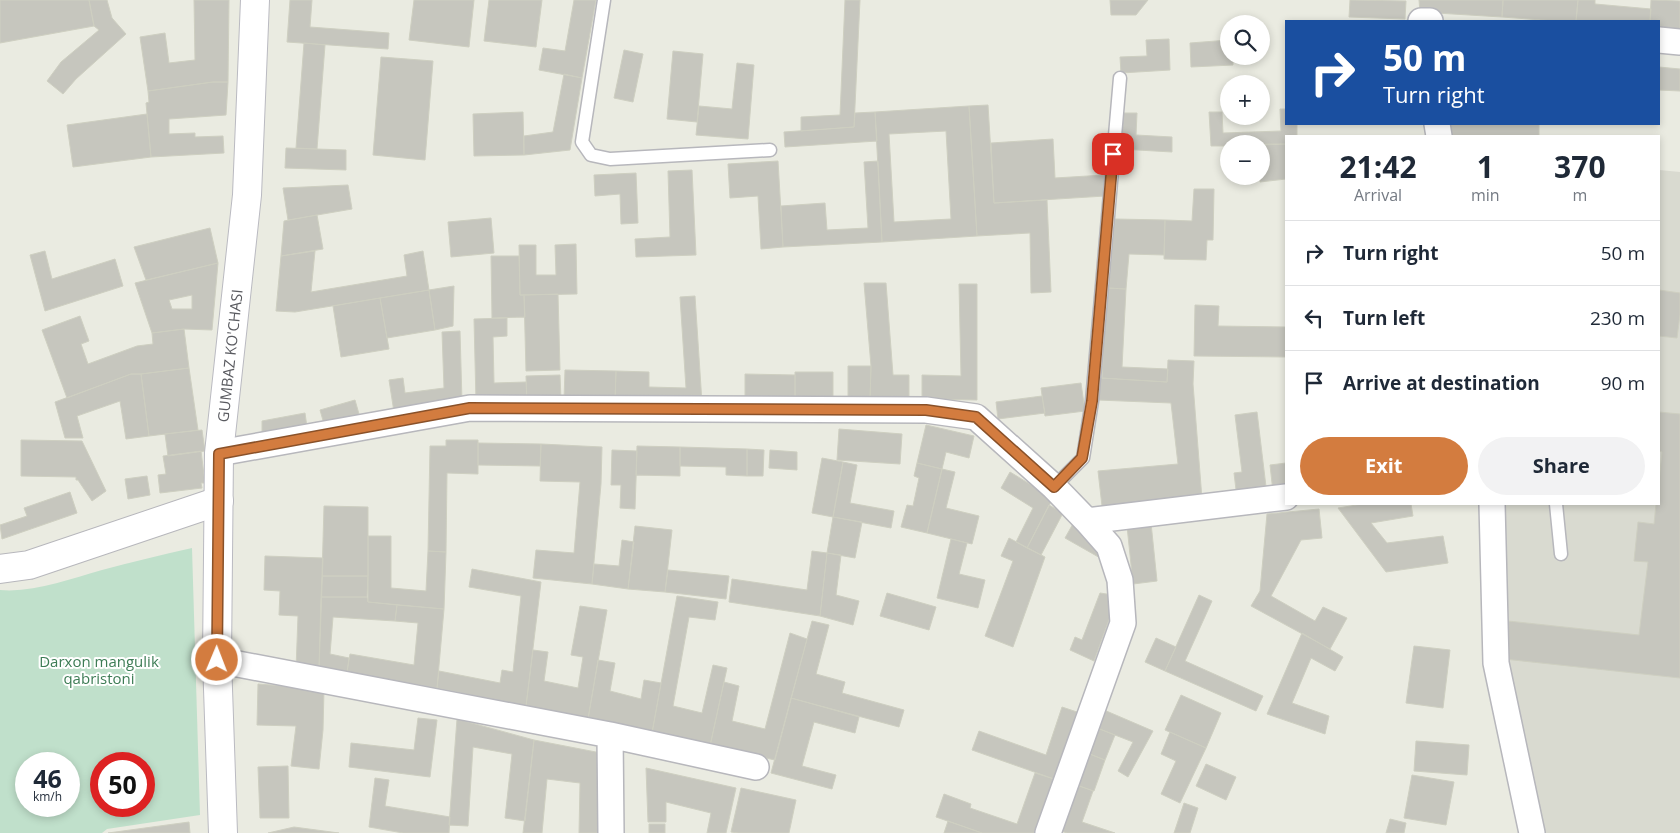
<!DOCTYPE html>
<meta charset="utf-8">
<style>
body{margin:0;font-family:"Open Sans",sans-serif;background:#f2f2f3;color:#1f2937;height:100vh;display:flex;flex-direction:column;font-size:19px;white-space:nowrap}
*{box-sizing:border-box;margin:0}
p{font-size:16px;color:#747a83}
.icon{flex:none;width:28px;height:28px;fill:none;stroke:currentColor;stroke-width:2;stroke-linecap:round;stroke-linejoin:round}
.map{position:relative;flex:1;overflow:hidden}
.panel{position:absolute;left:1285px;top:135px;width:375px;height:370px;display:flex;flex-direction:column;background:#fff;border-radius:0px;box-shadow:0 2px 8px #0003}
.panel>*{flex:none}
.banner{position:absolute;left:1285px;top:20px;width:375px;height:105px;border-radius:0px;box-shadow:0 2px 8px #0003;background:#1a4fa0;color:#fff;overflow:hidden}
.buttons{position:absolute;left:1220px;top:15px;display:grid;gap:10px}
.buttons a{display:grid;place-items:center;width:50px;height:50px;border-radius:50%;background:#fff;box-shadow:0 2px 8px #0003;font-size:25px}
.speed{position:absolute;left:15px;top:752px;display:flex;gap:10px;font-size:25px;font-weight:700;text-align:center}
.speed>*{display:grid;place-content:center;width:65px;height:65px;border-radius:50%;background:#fff;box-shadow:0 2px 8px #0003;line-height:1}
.speed small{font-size:12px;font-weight:400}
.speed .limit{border:8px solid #d22;background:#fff;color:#111}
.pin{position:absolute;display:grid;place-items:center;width:42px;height:42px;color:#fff;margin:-21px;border-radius:10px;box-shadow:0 2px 8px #0006}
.me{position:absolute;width:55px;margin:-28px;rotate:1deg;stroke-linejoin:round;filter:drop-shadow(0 0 4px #0008)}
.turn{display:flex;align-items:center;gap:18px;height:105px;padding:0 15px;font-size:22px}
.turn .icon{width:65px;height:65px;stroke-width:2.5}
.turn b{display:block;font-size:35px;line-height:42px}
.eta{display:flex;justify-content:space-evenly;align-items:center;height:85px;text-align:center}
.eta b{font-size:30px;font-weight:700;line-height:35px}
.cta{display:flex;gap:10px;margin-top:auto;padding:10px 15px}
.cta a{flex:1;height:58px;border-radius:30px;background:#d37c3f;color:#fff;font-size:20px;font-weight:700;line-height:58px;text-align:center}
.cta a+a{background:#f2f2f3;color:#1f2937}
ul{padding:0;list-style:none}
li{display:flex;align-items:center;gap:15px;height:65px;padding:0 15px;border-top:1px solid #e0e1e3}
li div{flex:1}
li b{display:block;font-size:19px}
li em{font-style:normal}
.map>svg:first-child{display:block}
</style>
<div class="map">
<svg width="1680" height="833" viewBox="0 0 1680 833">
<rect width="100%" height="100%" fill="#eaebe1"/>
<!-- education -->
<path fill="#d9dad0" d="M1659 170 1680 172V833H1539L1500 662 1501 504H1659Z"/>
<!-- green -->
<path fill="#c0e0cb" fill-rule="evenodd" d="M192 548 200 815 107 829 102 833H0V590C34 593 69 579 102 570 131 562 161 555 192 548ZM26 764H69V806H26ZM101 764H144V806H101Z"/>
<!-- building -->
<path fill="#c6c6be" stroke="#cecfc1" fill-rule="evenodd" d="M0 0H89L94 26 0 43Z
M89 0H107L112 18 126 34 76 79 63 94 47 81 61 62 99 30 94 26Z
M194 0H229L228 82H213L148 91 140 37 165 33 169 63 195 60Z
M290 0H312L310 27 389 33 388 49 287 42Z
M414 0H474L469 47 409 40Z
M489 0H542L536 47 484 41Z
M574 0H596L582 78 539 70 543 48 565 51Z
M845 0H860L854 127 801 131V117L840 115Z
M1110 0H1148L1136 15H1111Z
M1350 0 1406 1 1405 19 1349 17Z
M1419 0H1503L1502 17 1420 12Z
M1503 0H1578L1576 21H1555L1502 17Z
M1578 0H1595V4L1651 9 1650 21H1576Z
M1651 0 1680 1V31L1659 29V21H1650Z
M1169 39 1170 70 1121 73 1120 57 1147 56 1146 40Z
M1229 40V56H1233V65L1191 67 1190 43Z
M304 43 325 45 317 149 296 148Z
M624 50 643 54 633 102 614 98Z
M673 51 703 54 697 122 667 119Z
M381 57 433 61 425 160 373 155Z
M737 63 754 65 748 139 696 135 699 106 732 109Z
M1659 67 1680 69V91L1659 90Z
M564 74 582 78 570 150 524 155V136L553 132Z
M213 82H228L226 115 169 119V134L195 133V137L223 136 224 153 151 157 146 103 149 102 148 91Z
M988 105 994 203 1047 200 1051 292 1031 293 1030 233 977 236 969 106Z
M969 106 977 236 882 242 875 112ZM946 131 951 219 894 222 889 134Z
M1280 109H1286V124H1297V136H1286V144H1229V146H1211L1209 112H1222L1223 133 1281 131Z
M523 112 524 155 474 156 473 114Z
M875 112 877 141 785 147 784 132 854 127 855 113Z
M1123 113H1137L1136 135 1172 137V152L1121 149Z
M147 114 151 157 73 167 67 125Z
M1448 124H1539V136H1448Z
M1053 139 1055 178 1104 175 1105 196 994 203 991 143Z
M1286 144V179L1260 182 1261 145Z
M286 148 346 150V170L285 168Z
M778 161 783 247 761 249 758 196 730 198 728 164Z
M878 161 882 242 783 247 781 206 825 203 827 230 868 228 864 162Z
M692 170 696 255 636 257 635 239 670 237 668 171Z
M636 173 638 223 621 224 620 194 595 196 594 175Z
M348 185 352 209 288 220 283 188Z
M1194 189H1214L1213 240H1207L1206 260 1164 259 1165 220 1192 221Z
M317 215 323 249 281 256 284 221Z
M491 218 494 253 451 257 448 222Z
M1115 219 1165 220 1164 255 1129 254 1126 289 1109 288Z
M210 228 218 263 146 280 134 247Z
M576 244 577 294 520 295 519 245H536V275H556L555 245Z
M45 251 52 279 115 259 123 286 45 311 30 255Z
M315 251 311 292 407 276 404 255 423 251 429 290 295 312 276 311 281 256Z
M491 256H519L520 295H524L525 317 492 318Z
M218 263 212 330 184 329 152 333 135 283ZM192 295V309H172L169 300Z
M864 283H886L893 375H909V401H870L871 366Z
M959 284H977V400L922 399V375L961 376Z
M454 286 453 326 435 330 429 290Z
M1107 288 1126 289 1122 367 1168 369 1167 382 1102 378Z
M429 290 435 330 387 338 380 298Z
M1659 290 1680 293V315L1677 338 1659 336Z
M558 294 560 370 526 371 524 295Z
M695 296 702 403 615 401 616 371 649 372V387L686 388 680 297Z
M380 298 389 349 341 357 333 306Z
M1195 305 1219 306 1218 326 1286 327V357L1194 356Z
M80 316 89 341 81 344 88 364 137 346 153 344 152 333 184 329 189 368 141 374H131L67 398 42 330Z
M507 318V336L493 337 494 383 526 382 527 401 476 402 474 319Z
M460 331 462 402 394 412 389 380 403 378 405 393 444 388 442 332Z
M1168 360 1194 361 1193 384 1202 499 1119 507V504L1102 506 1098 471 1178 464 1171 403 1098 400 1100 378 1167 382Z
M848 366H871L870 401H848Z
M189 368 198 430 149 436 141 374Z
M565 370 616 371 615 401 564 399Z
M795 372H833V401H795Z
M131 374H141L149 436 126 439 120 401 77 416 83 438H65L55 402Z
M745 374 795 375V401H745Z
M560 375 561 400 527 401 526 376Z
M1081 383 1085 411 1045 416 1041 388Z
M1042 396 1045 413 998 419 996 402Z
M355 400 361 421 326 431 320 410Z
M1257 412 1267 495 1237 498 1234 473 1242 472 1235 415Z
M1659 412 1680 414V678L1504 659 1508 621 1639 635 1648 562 1634 561 1638 522 1654 524 1656 504H1659V482L1662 452 1659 451Z
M305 413 308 434 262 443V421Z
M926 425 974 436 969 458 946 452 942 469 917 463Z
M839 429 902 434 900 464 837 460Z
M202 430 205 451 168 456 165 434Z
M21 440 82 441 106 491 92 501 78 480H76V477L21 476Z
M446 440H478V474L447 473 446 552 428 551 430 446H446Z
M478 443 541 444 540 466 478 465Z
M541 444 602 447 601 484 592 584 533 578 536 550 574 553 580 482 540 481Z
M637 446 680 447V476L636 475Z
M680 447 747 449V476L726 475V467L680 466Z
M747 449 764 450 763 476H747Z
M612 450 637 451 635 509 620 508 621 485H611Z
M770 450 797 452V470L769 468Z
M201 451 205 483H201L202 488 160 493 158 475 166 474 163 456Z
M822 458 843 462 833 517 812 513Z
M843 462 857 465 850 503 894 511 891 528 833 517Z
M917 463 942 469 927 533 901 527 907 505 913 506 919 478 914 476Z
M1286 463V491L1273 492 1270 465Z
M942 469 955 472 946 508 979 516 972 544 927 533Z
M1010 472 1053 498 1027 548 1016 542 1033 508 1001 488Z
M147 476 150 495 128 499 125 479Z
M70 492 77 513 2 539 0 525 27 516 24 508Z
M1363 504H1411L1413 516 1371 523 1387 543 1443 536 1448 563 1386 572 1338 508Z
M1049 505 1063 513 1041 555 1027 548Z
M324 506 368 507V576H322Z
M1319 509 1322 538 1301 540 1271 596 1315 621 1323 607 1347 618 1330 649 1251 606 1260 591 1267 514Z
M833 517 862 522 855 558 827 553Z
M1074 522 1109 563 1065 538Z
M1151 523 1157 581 1133 584 1127 526Z
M635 526 672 530 665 592 628 589Z
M368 536H391V588L426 591 428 551 446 552 444 609 368 602Z
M1009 538 1045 557 1013 647 985 636 1013 561 1001 556Z
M951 539 967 543 959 574 985 580 978 608 937 598Z
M622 540 634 542 628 589 592 584 594 564 619 566Z
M812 551 827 553 820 616 729 602 732 579 807 590Z
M827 553 841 555 836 595 859 601 853 625 820 616Z
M265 556 323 558 319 670 296 669 298 616 279 615 280 591 264 590Z
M472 569 541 582 526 706 437 688 439 671 500 683 502 670 513 672 521 596 469 587Z
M668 570 729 576 726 599 665 592Z
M322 576H368L367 597H321Z
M887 593 936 607 929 630 880 616Z
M1100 593 1113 595 1115 603 1094 661 1070 650 1075 637 1082 640Z
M1199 595 1212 601 1185 661 1263 696 1256 711 1165 671Z
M677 596 718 602 715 620 689 617 673 706 702 713 713 665 727 668 710 746 652 733Z
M321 597H367L368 602 397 605 395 621 333 617 330 654 349 658 347 672 319 667Z
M397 605 444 609 437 688 347 672 350 654 414 665 418 623 395 621Z
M580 606 607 610 588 719 526 706 533 650 548 652 544 681 578 688 583 657 571 655Z
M812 621 829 625 816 674 845 682 842 693 904 710 899 727 791 698Z
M790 633 807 639 775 760 710 746 724 682 739 686 732 721 765 729Z
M1302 633 1343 657 1335 671 1311 658 1292 703 1329 716 1325 734 1267 714Z
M1156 638 1176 647 1165 671 1145 662Z
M1414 646 1450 650 1443 708 1406 703Z
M598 660 615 663 610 691 641 699 644 680 661 683 652 733 588 719Z
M258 684 324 689 323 730 319 769 291 766 296 726 257 725Z
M1181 695 1221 713 1206 748 1165 730Z
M791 698 859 717 855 733 814 722 802 766 836 775 832 789 771 773Z
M1062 707 1077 712 1054 779 972 750 979 731 1046 755Z
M1104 710 1153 731 1128 777 1118 771 1133 742 1097 728Z
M418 718 437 720 430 777 349 767 351 743 414 750Z
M457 719 534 740 525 821 505 818 512 754 473 747 468 826 449 825Z
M1097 728 1115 735 1105 760 1087 753Z
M1170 732 1206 748 1180 803 1161 794 1176 761 1161 754Z
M534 740 601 753 599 833H579L580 783 547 779 542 833H523Z
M1416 741 1469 745 1467 775 1414 771Z
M1087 753 1105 760 1094 791 1076 785Z
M1206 764 1236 777 1226 800 1196 786Z
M288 766 289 818H260L258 767Z
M646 768 736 788 726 833H707L711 813 666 802V822H648Z
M1035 773 1054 779 1035 833H982L936 817 944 794 971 804 970 808 1017 824Z
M1412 775 1454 782 1446 825 1404 818Z
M375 778 389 780 385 806 450 817 449 833H403L369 827Z
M1077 785 1093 791 1082 822 1115 833H1067L1061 831Z
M741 788 796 800 789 833H738L731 832Z
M1184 803 1198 808 1190 833H1174Z
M1390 819 1406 823 1404 833H1386Z
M948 821 982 833H944Z
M189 822 190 833H108Z
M649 824H665V833H649Z
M294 827 339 833H268Z"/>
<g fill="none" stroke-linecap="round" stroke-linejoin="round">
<defs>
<path id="service" d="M604 0 582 142 591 155 610 159 770 150
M1054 487 1083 458 1092 401 1120 78
M1556 504 1561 554"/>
<path id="minor" d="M1421 21H1430
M1659 40 1680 42
M1437 124 1439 136
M219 453 470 408 926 410 976 417 1054 487 1087 521
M1492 504 1496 663 1532 833
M217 660 610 735 756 767
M610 735 611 833
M1048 833 1123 623 1120 580 1109 546 1087 521 1286 497"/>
<path id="tertiary" d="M0 569 29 565 219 501"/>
<g id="secondary">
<path id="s1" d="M223 833 217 660 219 453 247 195 255 0"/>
</g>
</defs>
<!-- service casing -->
<use href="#service" stroke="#b7b7bc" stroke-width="15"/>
<!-- minor casing -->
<use href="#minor" stroke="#b7b7bc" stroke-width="28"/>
<!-- tertiary casing -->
<use href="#tertiary" stroke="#b7b7bc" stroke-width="30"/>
<!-- secondary casing -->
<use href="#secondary" stroke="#babac1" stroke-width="30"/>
<!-- service -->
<use href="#service" stroke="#fff" stroke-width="12"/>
<!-- minor -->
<use href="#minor" stroke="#fff" stroke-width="25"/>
<!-- tertiary -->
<use href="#tertiary" stroke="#fff" stroke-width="28"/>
<!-- secondary -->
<use href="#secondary" stroke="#fff" stroke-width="28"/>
</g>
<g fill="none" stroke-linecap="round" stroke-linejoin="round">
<defs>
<path id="route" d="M217 660 219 454 470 408 926 410 976 417 1054 487 1082 458 1092 401 1113 154"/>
</defs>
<!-- route casing -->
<use href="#route" stroke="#895129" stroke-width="12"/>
<!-- route -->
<use href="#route" stroke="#d37c3f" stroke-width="9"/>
</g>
<g text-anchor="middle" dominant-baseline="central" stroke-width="4" stroke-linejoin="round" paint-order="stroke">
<!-- street labels -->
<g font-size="15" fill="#5a5b60" stroke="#fff">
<text stroke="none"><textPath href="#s1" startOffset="478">GUMBAZ KO'CHASI</textPath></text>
</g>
<!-- park labels -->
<g font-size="15" fill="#3d7c55" stroke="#fff">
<text x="99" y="661">Darxon mangulik<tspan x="99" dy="17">qabristoni</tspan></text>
</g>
</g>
</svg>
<div class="buttons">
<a><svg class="icon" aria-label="search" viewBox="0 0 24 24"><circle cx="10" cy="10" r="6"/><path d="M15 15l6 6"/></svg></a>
<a>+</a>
<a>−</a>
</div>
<div class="speed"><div>46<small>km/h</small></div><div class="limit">50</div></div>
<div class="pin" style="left:1113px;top:154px;background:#d93025"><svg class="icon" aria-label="arrive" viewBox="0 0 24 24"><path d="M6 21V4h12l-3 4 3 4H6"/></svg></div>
<svg class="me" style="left:217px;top:660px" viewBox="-20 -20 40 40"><circle r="17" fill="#d37c3f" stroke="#fff" stroke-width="3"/><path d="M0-11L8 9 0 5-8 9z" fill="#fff"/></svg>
<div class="banner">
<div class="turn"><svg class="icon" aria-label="right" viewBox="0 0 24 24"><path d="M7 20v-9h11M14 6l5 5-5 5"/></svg><div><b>50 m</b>Turn right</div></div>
</div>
<section class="panel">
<div class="eta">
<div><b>21:42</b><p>Arrival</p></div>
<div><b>1</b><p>min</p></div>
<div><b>370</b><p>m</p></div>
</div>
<ul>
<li><svg class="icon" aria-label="right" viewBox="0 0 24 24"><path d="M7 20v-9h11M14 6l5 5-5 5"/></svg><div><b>Turn right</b></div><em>50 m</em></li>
<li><svg class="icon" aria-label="left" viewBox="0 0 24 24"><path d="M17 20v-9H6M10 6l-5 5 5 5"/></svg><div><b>Turn left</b></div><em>230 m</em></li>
<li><svg class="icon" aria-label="arrive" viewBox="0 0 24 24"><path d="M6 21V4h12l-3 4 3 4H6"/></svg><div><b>Arrive at destination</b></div><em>90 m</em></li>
</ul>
<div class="cta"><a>Exit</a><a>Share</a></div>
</section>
</div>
